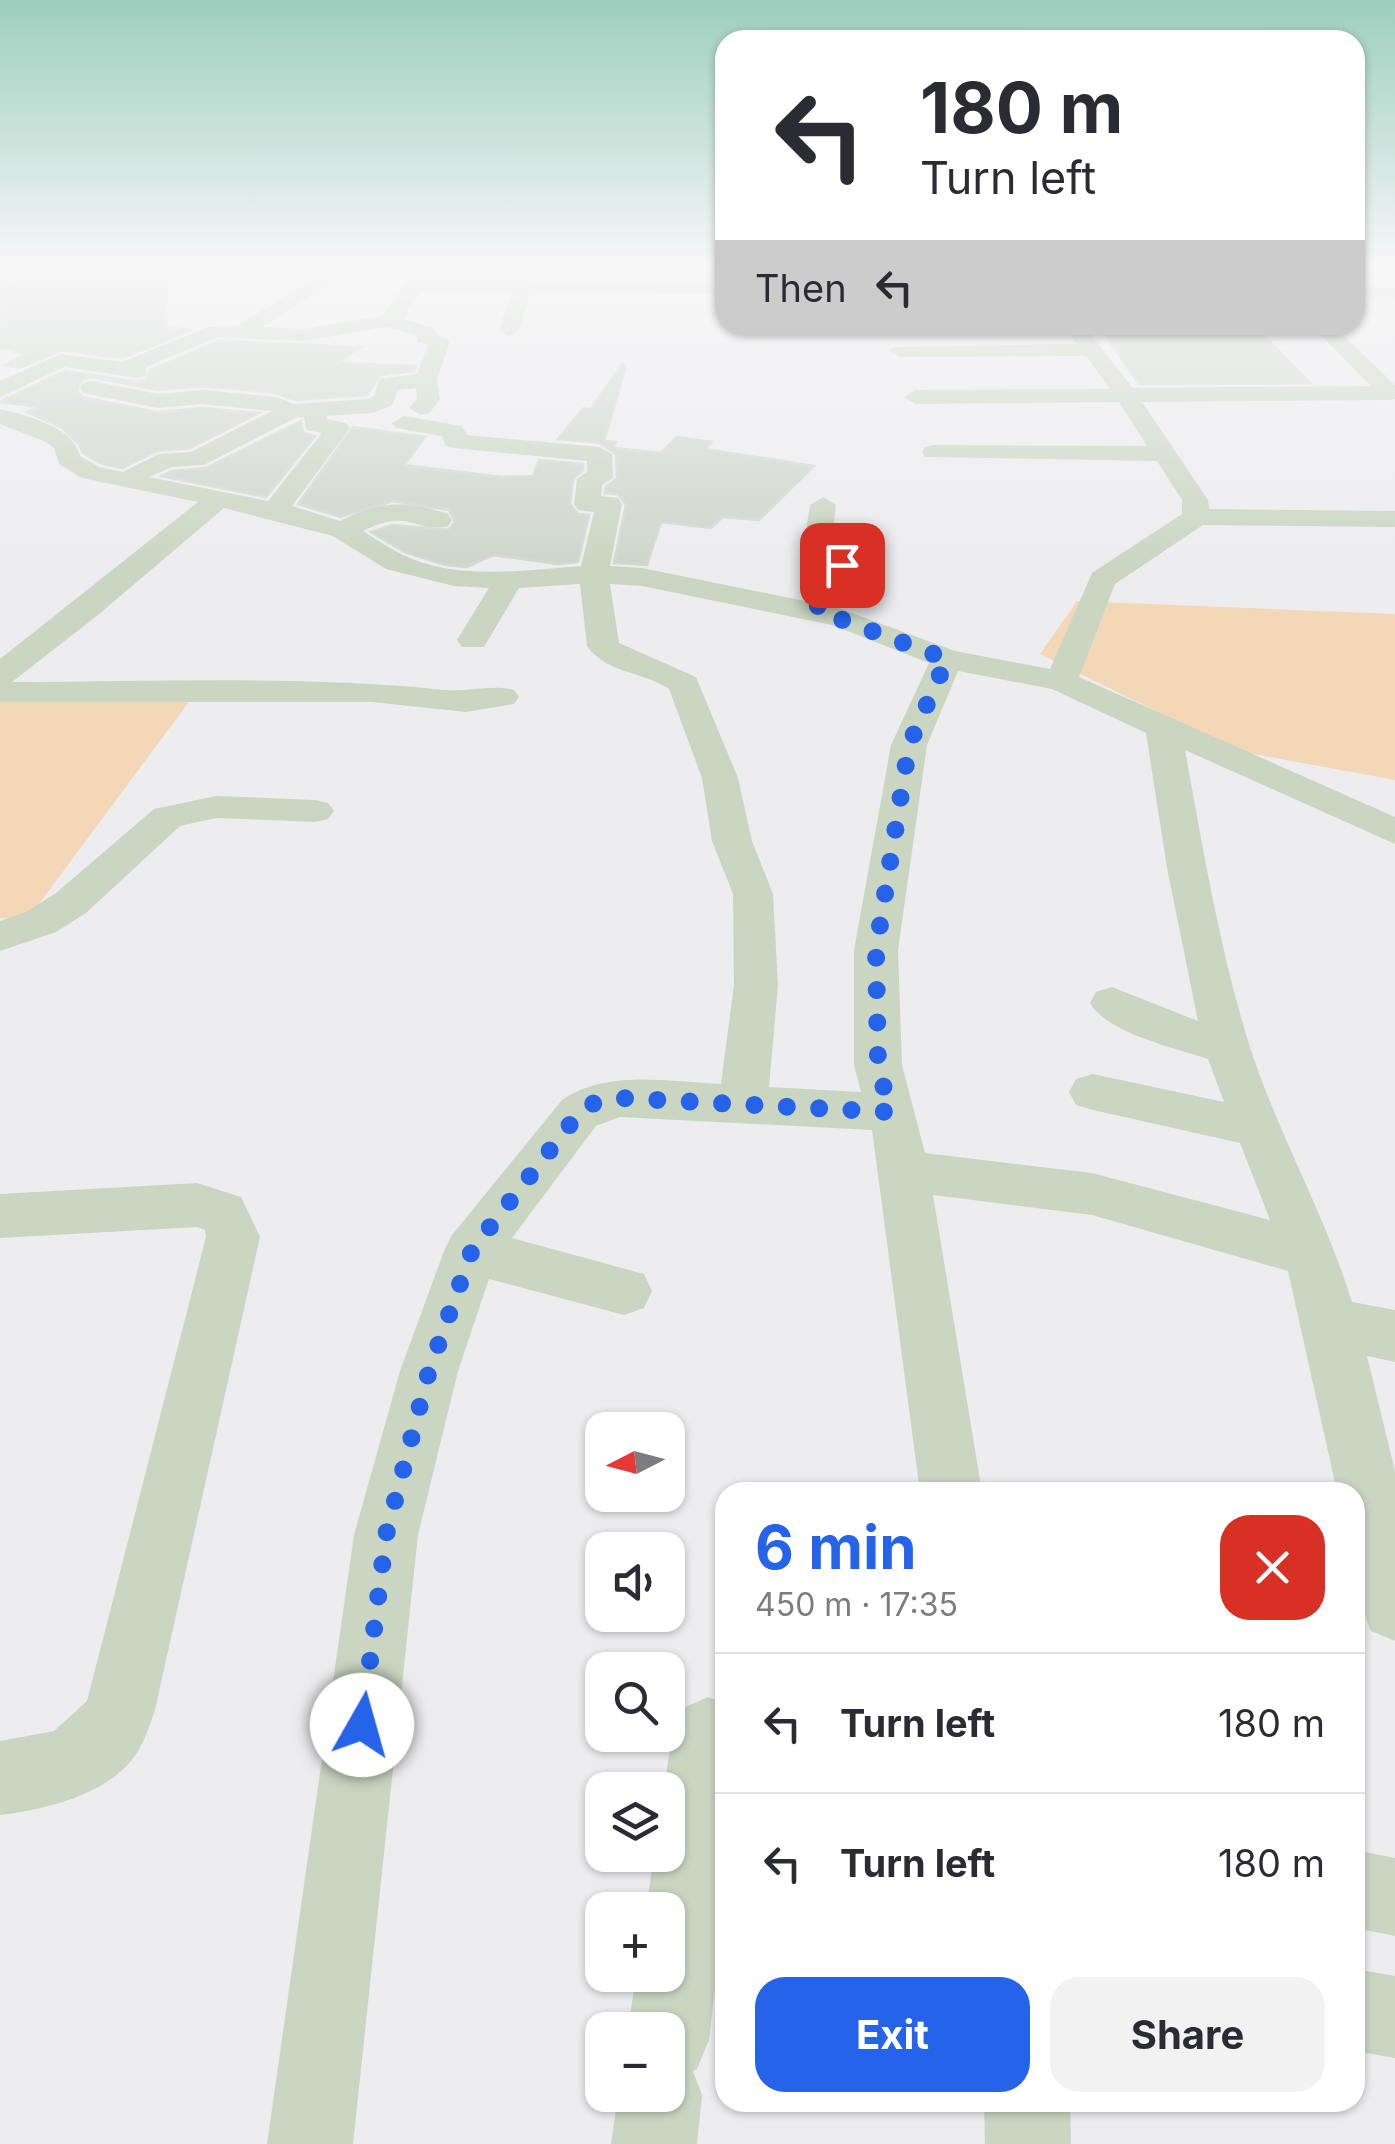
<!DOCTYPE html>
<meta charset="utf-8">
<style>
body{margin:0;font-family:Inter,sans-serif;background:#f2f2f3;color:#2b2b33;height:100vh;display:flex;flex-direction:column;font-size:38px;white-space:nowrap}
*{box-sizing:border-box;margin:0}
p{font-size:32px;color:#7c7c81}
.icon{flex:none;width:55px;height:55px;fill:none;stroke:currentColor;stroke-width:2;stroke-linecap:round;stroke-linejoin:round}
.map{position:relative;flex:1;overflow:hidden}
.details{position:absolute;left:715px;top:1482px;width:650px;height:630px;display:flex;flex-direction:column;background:#fff;border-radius:30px;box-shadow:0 2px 8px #0004}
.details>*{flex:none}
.banner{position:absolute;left:715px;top:30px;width:650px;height:305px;border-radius:30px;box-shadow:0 2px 8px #0004;background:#fff;color:#2b2b33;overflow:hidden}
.needle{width:65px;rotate:264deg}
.buttons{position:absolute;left:585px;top:1412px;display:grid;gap:20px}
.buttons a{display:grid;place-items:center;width:100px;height:100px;border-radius:20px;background:#fff;box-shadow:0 2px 8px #0004;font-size:50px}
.pin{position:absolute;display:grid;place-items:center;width:85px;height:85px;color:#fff;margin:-42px;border-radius:20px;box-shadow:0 5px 15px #0006}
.me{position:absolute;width:110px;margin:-55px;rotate:7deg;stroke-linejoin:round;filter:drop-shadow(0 0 8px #0008)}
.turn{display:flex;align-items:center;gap:35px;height:210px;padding:0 40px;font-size:45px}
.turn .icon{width:130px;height:130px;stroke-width:2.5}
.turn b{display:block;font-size:70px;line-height:85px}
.then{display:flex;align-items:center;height:95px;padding:0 40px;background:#0003;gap:20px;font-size:38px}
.round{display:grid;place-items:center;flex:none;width:105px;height:105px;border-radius:30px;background:#f2f2f3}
.summary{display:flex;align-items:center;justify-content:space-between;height:170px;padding:0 40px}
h1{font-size:60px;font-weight:700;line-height:75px;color:#2563eb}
.action{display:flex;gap:20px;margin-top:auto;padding:20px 40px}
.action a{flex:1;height:115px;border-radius:30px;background:#2563eb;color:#fff;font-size:40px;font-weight:700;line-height:115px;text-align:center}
.action a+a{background:#f2f2f3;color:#2b2b33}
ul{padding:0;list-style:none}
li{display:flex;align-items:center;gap:30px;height:140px;padding:0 40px;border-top:2px solid #e1e1e2}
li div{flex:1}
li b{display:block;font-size:38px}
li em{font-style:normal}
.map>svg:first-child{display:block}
</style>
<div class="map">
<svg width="1395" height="2144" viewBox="0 0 1395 2144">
<rect width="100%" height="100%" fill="#ededf0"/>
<!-- green -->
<path fill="#f3d7b6" d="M1077 601 1395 614V780L1237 751 1040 654Z
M197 691 27 920 0 918V695Z"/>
<!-- building -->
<path fill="#ced6cb" stroke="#d2dad0" stroke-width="2.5" d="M34 264H84L75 281 140 278 152 269H169L165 327 191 330 122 358 62 350 20 368 5 365 27 353 0 348V293Z
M1098 325H1254L1310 383 1139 384Z
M219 341 360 347 337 363 416 366 414 371 380 375 367 395 295 400 276 393 202 386 158 390 92 377 82 379 77 390 82 397 157 412 202 408 259 413 190 448 157 451 122 468 100 463 83 453 79 444 61 427 27 412 41 407 0 402 65 371 137 382 147 380 150 370Z
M622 364 626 366 604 441 616 442 613 448 661 453 677 437 712 442 705 449 814 466 759 520 723 517 711 528 661 522 647 565 614 563 626 505 618 494 605 493 606 487 617 478 616 454 600 443 558 439 583 408 591 409Z
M301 421 303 433 315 436 266 497 161 476 173 471 206 468Z
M353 427 425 437 404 465 501 477 533 476 539 460 583 464V470L573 479 570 504 578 514 589 515 578 562 557 564 493 555 467 567 446 565 405 552 371 532 392 525 448 530 455 522 449 510 393 501 340 517 298 504Z"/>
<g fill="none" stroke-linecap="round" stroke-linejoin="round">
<!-- minor -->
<path fill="#cad6c2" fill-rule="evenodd" d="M420 264H438L428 280 725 282V294L531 292 519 330 509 336 499 330 512 292 421 291 403 319 434 328 437 334 450 341 437 380 440 400 429 413 421 415 409 408 417 399 416 388 398 390 392 405 373 413 327 416V419L346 423 350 428 292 506 340 521C379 501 407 500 448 514L452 520 448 526C414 534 411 507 363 531 376 539 389 548 403 555 456 581 526 570 581 566L594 512 578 510 574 504 577 479 587 472V461L455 448 446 446 442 436 396 428 392 423 404 416 462 426 467 435 600 447 612 454 613 478 602 485 601 496 618 498 622 504 610 566 642 568 805 601 814 584 823 581 830 571 806 561 802 555 810 505 823 497 836 505 831 551 857 562 862 568 833 606 955 651 1050 669 1092 573 1182 514V500L1157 461 925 457 922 452 925 447 934 445 1147 446 1119 402 915 404 904 397 915 390 1110 389 1086 356 900 357 889 351 893 347 1077 344 1063 325H1083L1133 388 1371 386 1311 325H1333L1395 385V399L1390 400 1142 402 1208 500 1209 509 1395 511V527L1203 525 1115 584 1079 677 1395 817V844L1185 750C1203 848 1220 953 1250 1047 1278 1134 1325 1214 1352 1302L1395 1310V1362L1367 1356 1395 1471V1641L1371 1631C1352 1585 1355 1541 1355 1492H1337L1288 1271 1092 1215 933 1195 982 1492H920L872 1130 620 1117 596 1126 512 1238 644 1274 652 1291 644 1308 624 1315 489 1279 458 1371 418 1535 353 2144H267L354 1535 400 1371 444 1251 452 1235 562 1100C609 1069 668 1082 721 1084L734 985 733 894 712 841 702 778 669 689C642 671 607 674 587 646L580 584 519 588 484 647H462L457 640 489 588 454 586 386 569 333 536 224 508 98 615 12 682C156 682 302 675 446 690 469 692 492 684 514 690L519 697 514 704 466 712 372 702H0V659L198 502 82 478 59 464 54 448 46 442 0 424V409C25 415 75 427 80 456L99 467 123 472 159 454 191 452 272 411 202 404 158 408 83 393 80 388 83 383 91 381 158 394 202 390 276 397 294 404 368 399 374 396 380 379 417 374 428 345 418 342 416 335 387 327 304 341 218 337 146 367V376L138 378 64 367 0 397V381L61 354 122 362 208 327 237 326 321 274 328 276V284L262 327 304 329 382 316ZM304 417 306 430 322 433 268 501 149 477 172 467 204 465 295 418ZM610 584 642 586 832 625 929 663 891 745 854 950V1065L861 1092 769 1087 778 985 773 894 752 841 738 778 696 677 619 643ZM958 671 1052 689 1146 733 1167 868 1198 1021 1112 987 1096 992 1090 1003C1107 1033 1175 1048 1208 1059L1224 1102 1093 1074 1076 1079 1069 1092 1076 1105 1093 1110 1240 1143 1270 1220 1092 1173 925 1153 902 1065 898 950 927 745Z
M0 267 13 274 7 284 0 286Z
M1355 285H1395V297H1355Z
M216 796 315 800 328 803 334 811 328 819 315 822 216 818 180 826 86 913 56 932 0 951V921L26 912 56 893 154 809Z
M197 1183 241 1197 260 1237 155 1710C149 1727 143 1747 131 1761 102 1796 43 1810 0 1815V1741L54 1731 87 1701 206 1237 205 1230 197 1227 0 1238V1194Z
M708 1697 725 1704V1901L709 2040 697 2069 693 2071 702 2095 697 2144H611L618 2095H668V2030H628L636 1975H668V1910H646L654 1855H668V1790H664L672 1733 683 1708Z
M1355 1850 1395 1858V1936L1355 1928Z
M1355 1969 1395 1976V2058L1355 2051Z
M984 2102H1070L1071 2144H985Z"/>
</g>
<!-- sky -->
<linearGradient id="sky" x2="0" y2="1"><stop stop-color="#9ccebe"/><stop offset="0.47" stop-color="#f7f7f8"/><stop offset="1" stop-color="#f7f7f8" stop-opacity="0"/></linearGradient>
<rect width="1395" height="564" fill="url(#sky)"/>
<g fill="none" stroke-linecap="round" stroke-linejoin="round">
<!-- route -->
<path stroke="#2563eb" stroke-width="18" stroke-dasharray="0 32.4" d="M362 1725 386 1535 429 1371 472 1250 579 1113 594 1103 620 1098 890 1112 878 1065 876 950 909 745 947 659 816 610 825 590C835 584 840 579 847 568L842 565"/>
</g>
</svg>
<div class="buttons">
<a><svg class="needle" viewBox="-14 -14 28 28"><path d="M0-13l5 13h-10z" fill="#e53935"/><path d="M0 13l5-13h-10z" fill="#7c7c81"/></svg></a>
<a><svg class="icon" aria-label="sound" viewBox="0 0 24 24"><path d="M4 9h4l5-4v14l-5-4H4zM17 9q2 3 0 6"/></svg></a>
<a><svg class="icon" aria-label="search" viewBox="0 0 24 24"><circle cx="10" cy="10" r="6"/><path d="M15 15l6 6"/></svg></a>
<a><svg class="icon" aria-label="layers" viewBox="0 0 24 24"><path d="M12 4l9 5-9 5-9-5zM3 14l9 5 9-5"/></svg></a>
<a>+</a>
<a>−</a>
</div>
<div class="pin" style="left:842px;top:565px;background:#d93025"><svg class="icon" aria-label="arrive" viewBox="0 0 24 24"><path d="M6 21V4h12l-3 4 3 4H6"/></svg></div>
<svg class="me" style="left:362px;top:1725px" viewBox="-20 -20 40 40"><circle r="19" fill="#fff"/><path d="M0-13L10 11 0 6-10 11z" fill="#2563eb"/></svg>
<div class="banner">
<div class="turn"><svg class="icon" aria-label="left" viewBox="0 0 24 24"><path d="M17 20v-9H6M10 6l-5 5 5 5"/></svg><div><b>180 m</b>Turn left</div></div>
<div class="then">Then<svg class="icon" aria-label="left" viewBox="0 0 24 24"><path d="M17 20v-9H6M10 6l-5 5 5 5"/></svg></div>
</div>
<section class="details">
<div class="summary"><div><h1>6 min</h1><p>450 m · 17:35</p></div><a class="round" style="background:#d93025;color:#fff"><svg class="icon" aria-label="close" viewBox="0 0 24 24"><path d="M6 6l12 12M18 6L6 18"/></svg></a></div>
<ul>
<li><svg class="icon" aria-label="left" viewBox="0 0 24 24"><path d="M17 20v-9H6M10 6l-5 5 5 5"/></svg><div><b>Turn left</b></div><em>180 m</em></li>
<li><svg class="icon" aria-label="left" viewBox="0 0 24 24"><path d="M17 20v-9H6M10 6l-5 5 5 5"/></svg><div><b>Turn left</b></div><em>180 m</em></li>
</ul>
<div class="action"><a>Exit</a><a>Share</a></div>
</section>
</div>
